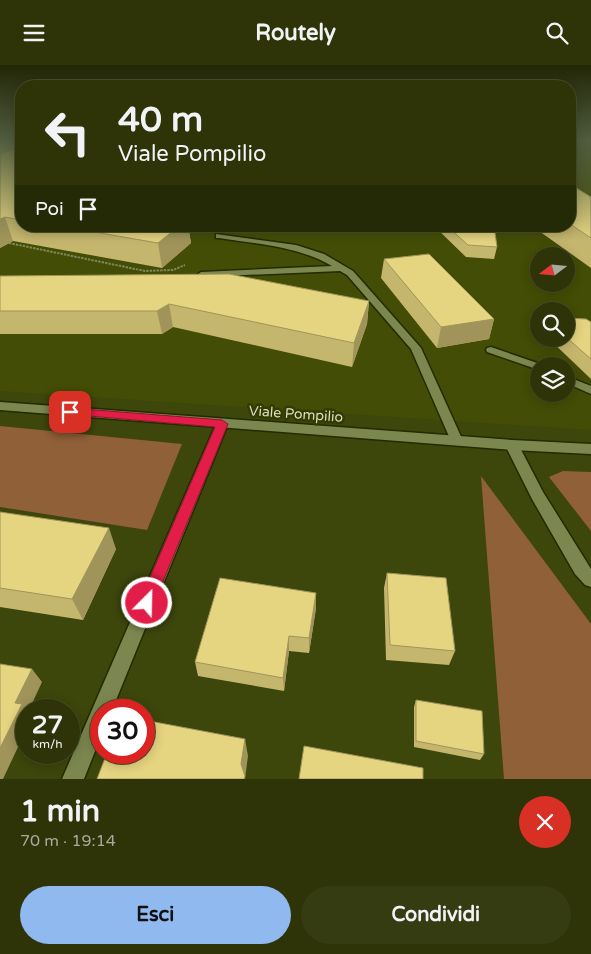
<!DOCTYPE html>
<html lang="it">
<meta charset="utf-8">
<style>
body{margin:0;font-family:"Varela Round",sans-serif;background:#363c12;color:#f1f3f6;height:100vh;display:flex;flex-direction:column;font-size:19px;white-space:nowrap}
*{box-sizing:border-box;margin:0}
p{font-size:16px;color:#a7aa9c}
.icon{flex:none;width:28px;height:28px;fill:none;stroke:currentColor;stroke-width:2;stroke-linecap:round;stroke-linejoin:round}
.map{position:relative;height:714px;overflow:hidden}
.details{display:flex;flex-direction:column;background:#2e3408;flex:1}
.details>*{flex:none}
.top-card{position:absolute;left:15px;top:15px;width:561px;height:152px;border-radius:20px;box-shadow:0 2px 12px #0003,0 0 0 1px #494f29;background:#2e3408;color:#f1f3f6;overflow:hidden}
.needle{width:32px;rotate:254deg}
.buttons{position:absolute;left:530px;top:182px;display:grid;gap:10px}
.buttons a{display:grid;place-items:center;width:45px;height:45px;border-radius:50%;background:#2e3408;box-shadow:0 2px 12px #0003,0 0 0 1px #494f29;font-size:25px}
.speed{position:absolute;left:15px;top:634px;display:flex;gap:10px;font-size:25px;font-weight:700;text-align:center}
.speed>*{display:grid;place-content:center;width:65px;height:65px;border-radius:50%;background:#2e3408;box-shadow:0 2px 12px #0003,0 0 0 1px #494f29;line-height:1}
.speed small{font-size:12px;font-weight:400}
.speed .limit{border:8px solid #d22;background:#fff;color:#111}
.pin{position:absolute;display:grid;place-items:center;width:42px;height:42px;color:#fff;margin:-21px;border-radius:10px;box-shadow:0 2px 8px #0006}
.me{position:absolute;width:55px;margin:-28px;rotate:23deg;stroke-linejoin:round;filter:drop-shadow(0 0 4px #0008)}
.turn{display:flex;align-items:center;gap:18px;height:105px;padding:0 20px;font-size:22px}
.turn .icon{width:65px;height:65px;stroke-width:2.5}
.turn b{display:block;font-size:35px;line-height:42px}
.then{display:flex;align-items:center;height:48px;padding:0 20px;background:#0003;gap:10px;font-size:19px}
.round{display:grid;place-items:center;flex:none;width:52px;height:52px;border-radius:26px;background:#363c12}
.overview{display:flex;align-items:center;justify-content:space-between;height:85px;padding:0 20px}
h1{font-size:30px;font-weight:700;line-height:38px}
.button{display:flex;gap:10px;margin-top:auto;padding:10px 20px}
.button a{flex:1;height:58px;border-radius:30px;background:#90b9f0;color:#111;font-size:20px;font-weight:700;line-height:58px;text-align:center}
.button a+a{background:#363c12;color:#f1f3f6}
header{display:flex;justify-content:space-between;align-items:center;height:65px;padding:0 20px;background:#2e3408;font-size:22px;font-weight:700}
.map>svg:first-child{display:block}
</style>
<header><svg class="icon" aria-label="menu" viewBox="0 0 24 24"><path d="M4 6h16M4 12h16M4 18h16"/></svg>Routely<svg class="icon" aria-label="search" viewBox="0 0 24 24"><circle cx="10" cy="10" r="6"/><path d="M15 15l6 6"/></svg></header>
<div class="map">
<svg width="591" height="714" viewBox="0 0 591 714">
<rect width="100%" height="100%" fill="#3d460b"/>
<!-- built -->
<path fill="#434d05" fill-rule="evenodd" d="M0 75 21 161H570V75H591V365L0 326ZM539 191H566V219H539ZM539 246H566V274H539ZM539 301H566V329H539Z"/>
<!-- green -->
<path fill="#906038" d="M0 361 182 379 147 465 0 442Z
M563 406 591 407V466L549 412Z
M481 411 591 559V714H504Z"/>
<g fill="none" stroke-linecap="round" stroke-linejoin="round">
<defs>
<path id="service" d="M570 75H576C577 84 578 96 570 102Z
M216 169 296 180 324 189 353 206 421 283 463 376 462 379H452L451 376 411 284 347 210 340 206 198 212 197 210 201 207 332 201C298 181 257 179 219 173H216Z
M491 282 543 300 544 301H539V305L487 287 486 285 487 283Z
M566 311 591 321V329L566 318Z"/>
<path id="minor" d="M222 355 228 359 112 645H101V671L84 714H62L216 359Z
M512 375 517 377 543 427 591 504V522L585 520 575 509 532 434 505 380 507 377Z"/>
<path id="tertiary" d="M0 337 512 375 591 379V389L512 385 0 345Z"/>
</defs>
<!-- service casing -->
<use href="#service" stroke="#242b00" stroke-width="3"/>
<!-- minor casing -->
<use href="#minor" stroke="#242b00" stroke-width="3"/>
<!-- tertiary casing -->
<use href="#tertiary" stroke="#242b00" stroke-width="3"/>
<!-- path -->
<path stroke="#7e8658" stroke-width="2" stroke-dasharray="2.5 1" stroke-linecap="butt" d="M9 178 145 206 173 205 185 200"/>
<!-- service -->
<use href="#service" fill="#7c874f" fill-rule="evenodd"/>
<!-- minor -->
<use href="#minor" fill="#7c874f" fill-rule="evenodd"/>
<!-- tertiary -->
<use href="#tertiary" fill="#7c874f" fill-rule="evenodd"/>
</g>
<!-- wall -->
<path fill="#c5b66e" d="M0 75H21V161H188L191 178 162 203 13 176 0 183Z
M570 119 591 132V203L532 161H570Z
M434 161H494L497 182 494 194 466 192Z
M384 194 494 254 489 274 437 283 381 213Z
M0 211 369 236 367 259 352 302 173 262 162 269H0Z
M566 253 591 257V314L549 274H566Z
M0 447 116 484 83 555 0 542Z
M387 508 455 586 449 600 386 595 384 523Z
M316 528V543L309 588 289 586 284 626 198 611 195 597Z
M416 635 484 689 480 695 414 682V642Z"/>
<!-- shaded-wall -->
<path fill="#a0945a" d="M5 152 13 176 0 183V154Z
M179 161H188L191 178 162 203 158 178Z
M369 236 367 259 352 302 354 278Z
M169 239 173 262 162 269 157 246Z
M494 254 489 274 437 283 441 262Z
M109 463 116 484 83 555 72 534Z
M316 528V543L309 588V573Z
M289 571V586L284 626 283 613Z
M32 604 42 617 29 645H26V665L3 714H0V683L15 638Z
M245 674 248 691 245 714H244L241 699Z"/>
<!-- building -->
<path fill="#e5d480" stroke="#a0945a" d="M0 75H21V80L0 77Z
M21 80V155L5 152 0 154V89Z
M570 119 591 132V173L570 159Z
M60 161H179L158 178Z
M447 161H494L497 182 468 180Z
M429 189 494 254 441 262 384 194Z
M229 209 369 236 354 278 169 239 157 246H0V211Z
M566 253 586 254 591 257V294L566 272Z
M0 447 109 463 72 534 0 523Z
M387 508 446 513 455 586 390 580Z
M220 513 316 528 309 573 289 571 283 613 195 597Z
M0 599 32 604 15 638 22 639 0 683Z
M416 635 482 646 484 689 416 676Z
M144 655 245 674 241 699 245 711 244 714H97L107 688H144Z
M304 681 423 703V714H299Z"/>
<!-- sky -->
<linearGradient id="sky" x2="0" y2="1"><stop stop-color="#222606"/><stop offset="0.43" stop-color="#515d3f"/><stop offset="1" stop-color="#515d3f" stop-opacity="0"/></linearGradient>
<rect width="591" height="175" fill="url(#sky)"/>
<!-- route -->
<path fill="#e11d48" stroke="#92132f" d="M70 343 222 355 228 359 152 543 147 545 142 543 139 538 215 362 66 349 64 347Z"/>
<g text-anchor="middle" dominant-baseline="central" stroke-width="5" stroke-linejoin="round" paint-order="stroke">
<!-- street labels -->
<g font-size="14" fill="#d8dfc2" stroke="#333b00">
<text transform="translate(296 349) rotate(4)">Viale Pompilio</text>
</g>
</g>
</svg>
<div class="buttons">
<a><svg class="needle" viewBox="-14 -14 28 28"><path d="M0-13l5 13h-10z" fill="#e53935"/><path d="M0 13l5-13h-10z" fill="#a7aa9c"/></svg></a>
<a><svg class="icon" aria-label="search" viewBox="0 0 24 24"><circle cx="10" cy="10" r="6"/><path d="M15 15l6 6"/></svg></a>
<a><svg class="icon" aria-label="layers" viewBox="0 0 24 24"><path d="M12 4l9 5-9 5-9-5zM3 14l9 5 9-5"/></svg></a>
</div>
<div class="speed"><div>27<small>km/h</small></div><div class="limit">30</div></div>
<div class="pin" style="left:70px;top:347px;background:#d93025"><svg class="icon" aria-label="arrive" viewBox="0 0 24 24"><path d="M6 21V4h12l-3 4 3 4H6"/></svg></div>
<svg class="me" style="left:147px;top:538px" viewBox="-20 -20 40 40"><circle r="17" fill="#e11d48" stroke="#fff" stroke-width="3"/><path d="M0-11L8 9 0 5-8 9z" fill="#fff"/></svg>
<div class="top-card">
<div class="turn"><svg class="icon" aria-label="left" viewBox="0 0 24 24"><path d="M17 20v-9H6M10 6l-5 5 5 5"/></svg><div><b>40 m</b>Viale Pompilio</div></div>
<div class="then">Poi<svg class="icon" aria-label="arrive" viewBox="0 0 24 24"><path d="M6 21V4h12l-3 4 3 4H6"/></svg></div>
</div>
</div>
<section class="details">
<div class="overview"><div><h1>1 min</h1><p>70 m · 19:14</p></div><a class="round" style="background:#d93025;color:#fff"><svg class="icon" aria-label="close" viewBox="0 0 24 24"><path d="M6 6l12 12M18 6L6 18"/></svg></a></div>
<div class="button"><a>Esci</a><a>Condividi</a></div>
</section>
